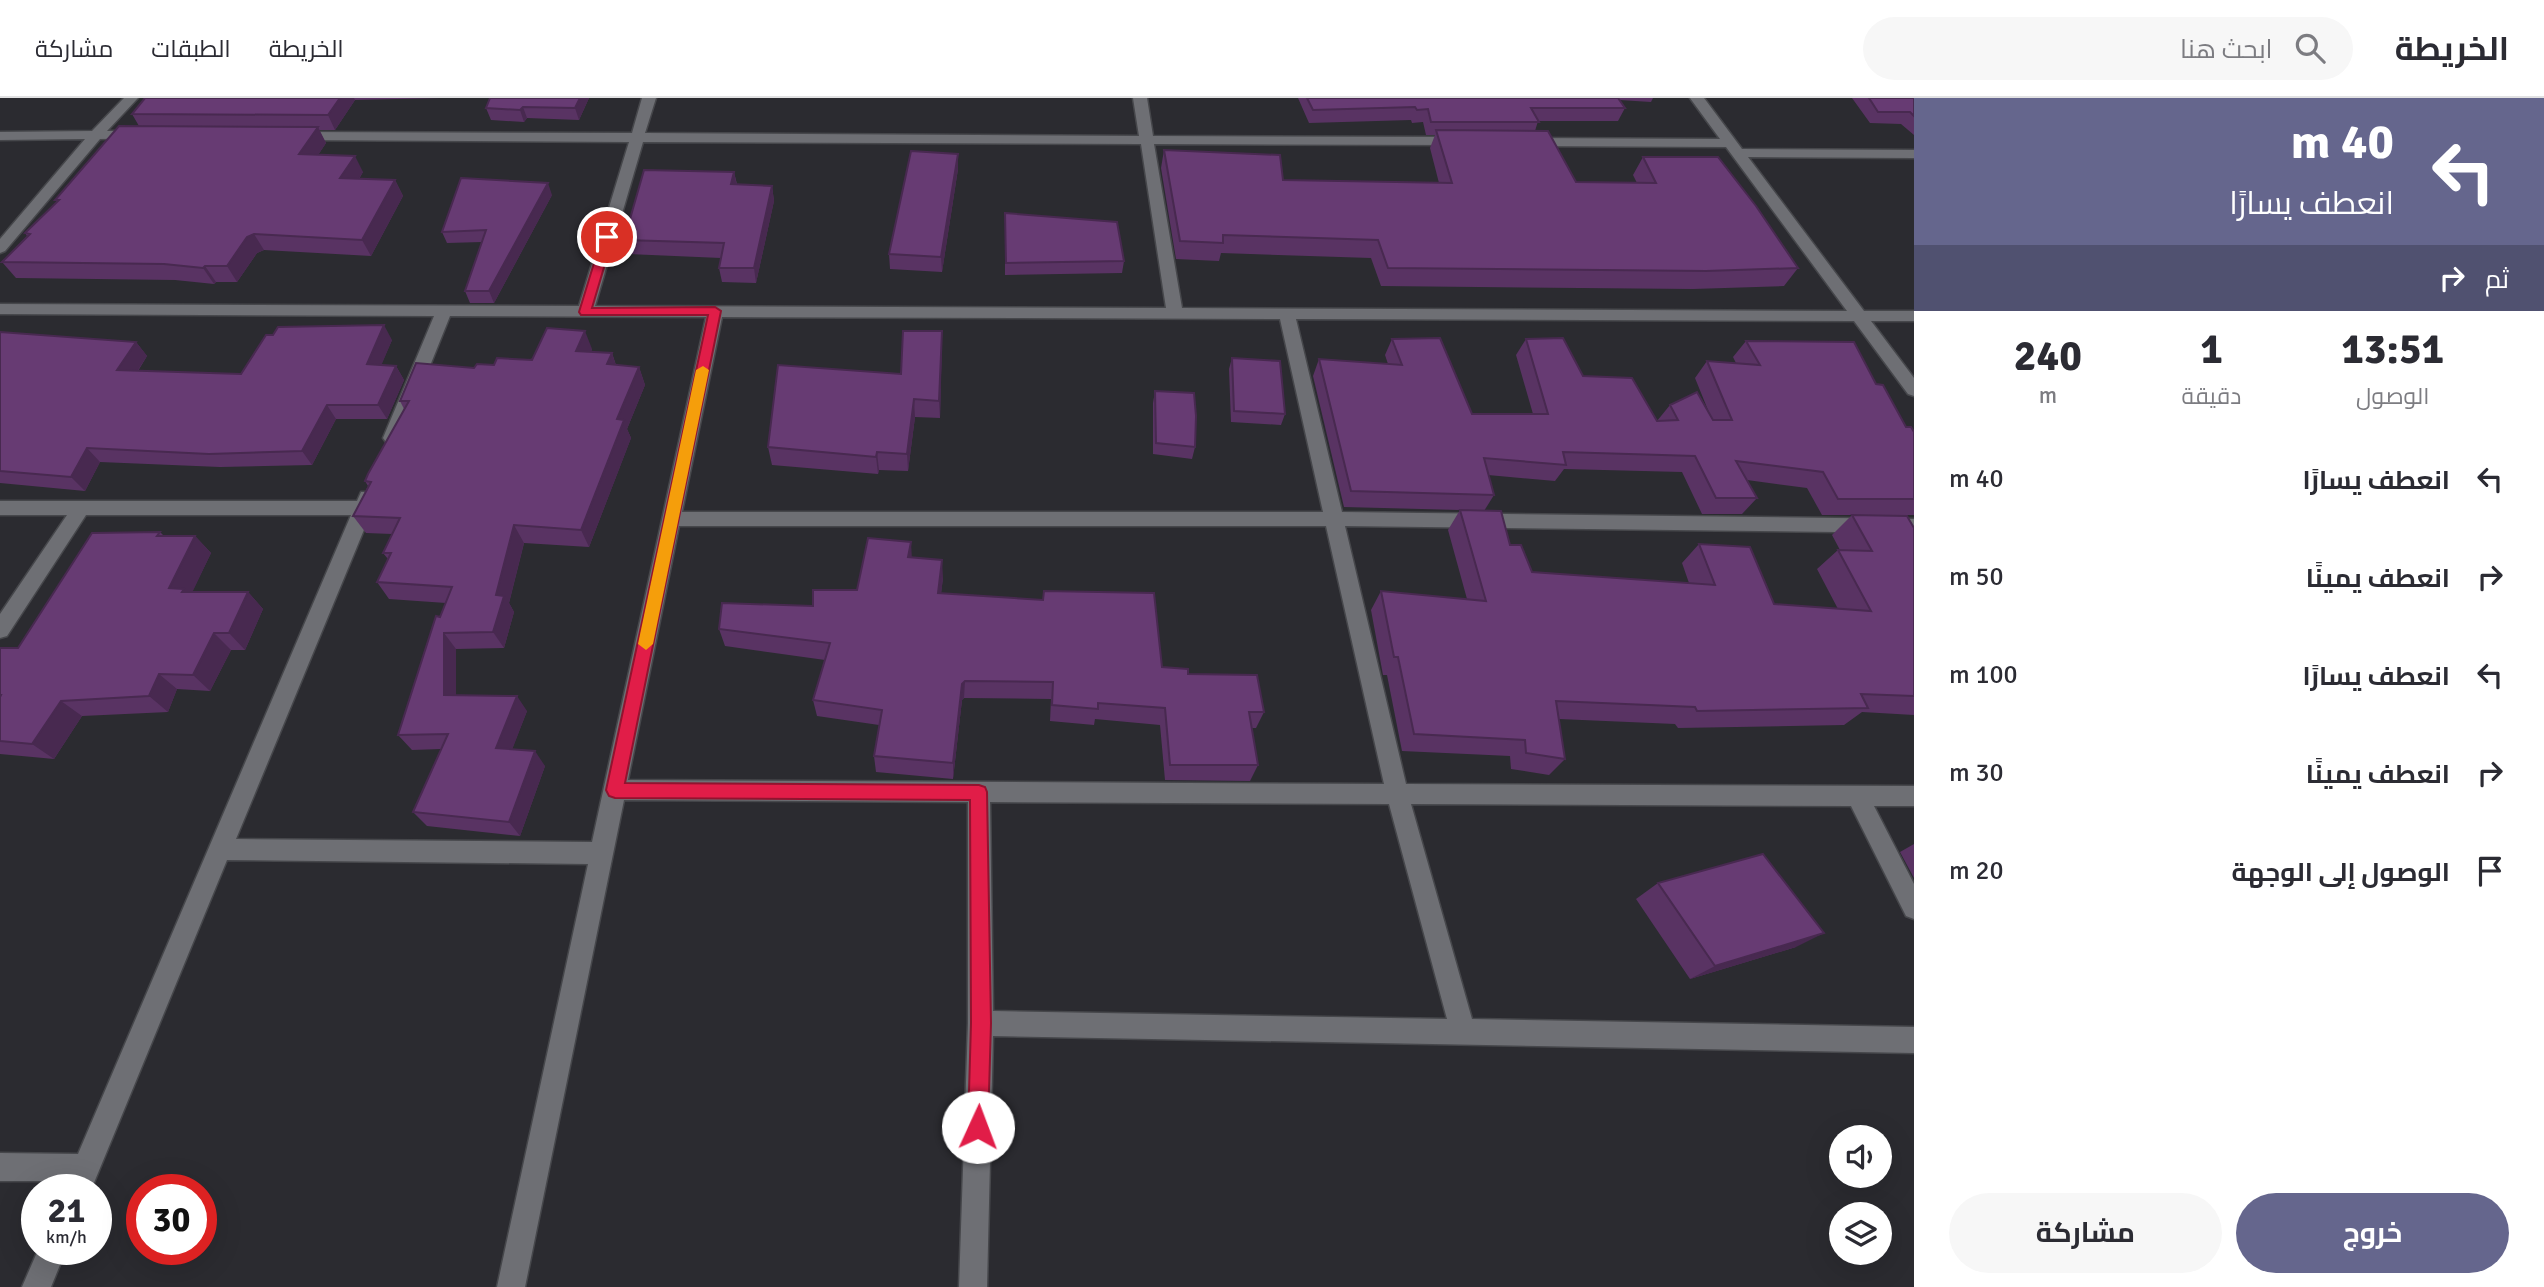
<!DOCTYPE html>
<html lang="ar">
<meta charset="utf-8">
<style>
body{margin:0;font-family:Signika,Cairo,sans-serif;background:#f7f7f7;color:#2b2b33;direction:rtl;height:100vh;display:flex;flex-direction:column;font-size:26px;white-space:nowrap}
*{box-sizing:border-box;margin:0}
p{font-size:23px;color:#7c7c81}
.icon{flex:none;width:38px;height:38px;fill:none;stroke:currentColor;stroke-width:2;stroke-linecap:round;stroke-linejoin:round}
.map{position:relative;flex:1;overflow:hidden;direction:ltr}
.side{display:flex;flex-direction:column;background:#fff;width:630px}
.side>*{flex:none}
.top-card{background:#65668d;color:#fff;overflow:hidden}
.controls{position:absolute;left:1829px;top:1027px;display:grid;gap:14px}
.controls a{display:grid;place-items:center;width:63px;height:63px;border-radius:50%;background:#fff;box-shadow:0 7px 28px #0002;font-size:35px}
.speed{position:absolute;left:21px;top:1076px;display:flex;gap:14px;font-size:35px;font-weight:700;text-align:center}
.speed>*{display:grid;place-content:center;width:91px;height:91px;border-radius:50%;background:#fff;box-shadow:0 7px 28px #0002;line-height:1}
.speed small{font-size:18px;font-weight:400}
.speed .limit{border:10px solid #d22;background:#fff;color:#111}
.pin{position:absolute;display:grid;place-items:center;width:60px;height:60px;color:#fff;margin:-30px;border:4px solid #fff;border-radius:50%;box-shadow:0 2px 7px #0007}
.me{position:absolute;width:77px;margin:-38px;rotate:2deg;stroke-linejoin:round;filter:drop-shadow(0 0 5px #0008)}
.turn{display:flex;align-items:center;gap:24px;height:147px;padding:0 35px;font-size:32px}
.turn .icon{width:91px;height:91px;stroke-width:2.5}
.turn b{display:block;font-size:49px;line-height:60px}
.then{display:flex;align-items:center;height:66px;padding:0 35px;background:#0003;gap:14px;font-size:26px}
.eta{display:flex;justify-content:space-evenly;align-items:center;height:119px;text-align:center}
.eta b{font-size:42px;font-weight:700;line-height:49px}
.button{display:flex;gap:14px;margin-top:auto;padding:14px 35px}
.button a{flex:1;height:80px;border-radius:42px;background:#65668d;color:#fff;font-size:28px;font-weight:700;line-height:80px;text-align:center}
.button a+a{background:#f7f7f7;color:#2b2b33}
ul{padding:0;list-style:none}
li{display:flex;align-items:center;gap:21px;height:98px;padding:0 35px}
li div{flex:1}
li b{display:block;font-size:26px}
li em{font-style:normal}
header{display:flex;align-items:center;gap:42px;box-sizing:border-box;height:98px;padding:0 35px;background:#fff;border-bottom:2px solid #e1e1e2}
header strong{font-size:33px}
nav{display:flex;gap:38px;margin-inline-start:auto;font-size:24px}
.search{width:490px;height:63px;background:#f7f7f7;display:flex;align-items:center;gap:18px;box-sizing:border-box;padding:0 24px;border-radius:38px;color:#7c7c81;font-size:26px}
main{display:flex;flex:1;min-height:0}
.map>svg:first-child{display:block}
</style>
<header>
<strong>الخريطة</strong>
<div class="search"><svg class="icon" aria-label="search" viewBox="0 0 24 24"><circle cx="10" cy="10" r="6"/><path d="M15 15l6 6"/></svg>ابحث هنا</div>
<nav><a>الخريطة</a><a>الطبقات</a><a>مشاركة</a></nav>
</header>
<main>
<section class="side">
<div class="top-card">
<div class="turn"><svg class="icon" aria-label="left" viewBox="0 0 24 24"><path d="M17 20v-9H6M10 6l-5 5 5 5"/></svg><div><b>40 m</b>انعطف يسارًا</div></div>
<div class="then">ثم<svg class="icon" aria-label="right" viewBox="0 0 24 24"><path d="M7 20v-9h11M14 6l5 5-5 5"/></svg></div>
</div>
<div class="eta">
<div><b>13:51</b><p>الوصول</p></div>
<div><b>1</b><p>دقيقة</p></div>
<div><b>240</b><p>m</p></div>
</div>
<ul>
<li><svg class="icon" aria-label="left" viewBox="0 0 24 24"><path d="M17 20v-9H6M10 6l-5 5 5 5"/></svg><div><b>انعطف يسارًا</b></div><em>40 m</em></li>
<li><svg class="icon" aria-label="right" viewBox="0 0 24 24"><path d="M7 20v-9h11M14 6l5 5-5 5"/></svg><div><b>انعطف يمينًا</b></div><em>50 m</em></li>
<li><svg class="icon" aria-label="left" viewBox="0 0 24 24"><path d="M17 20v-9H6M10 6l-5 5 5 5"/></svg><div><b>انعطف يسارًا</b></div><em>100 m</em></li>
<li><svg class="icon" aria-label="right" viewBox="0 0 24 24"><path d="M7 20v-9h11M14 6l5 5-5 5"/></svg><div><b>انعطف يمينًا</b></div><em>30 m</em></li>
<li><svg class="icon" aria-label="arrive" viewBox="0 0 24 24"><path d="M6 21V4h12l-3 4 3 4H6"/></svg><div><b>الوصول إلى الوجهة</b></div><em>20 m</em></li>
</ul>
<div class="button"><a>خروج</a><a>مشاركة</a></div>
</section>
<div class="map">
<svg width="1914" height="1189" viewBox="0 0 1914 1189">
<rect width="100%" height="100%" fill="#2b2b30"/>
<g fill="none" stroke-linecap="round" stroke-linejoin="round">
<defs>
<path id="street" d="M124 0H138L107 33H138L145 37 143 40 100 41 5 153 0 155V141L85 41 0 42V34L92 33Z
M642 0H656L645 35 1139 38 1133 0H1147L1153 38 1461 39 1468 43 1461 47 1154 46 1182 210 1847 213 1726 49 1528 48 1521 44 1528 40 1720 41 1690 0H1704L1742 51 1914 52V60L1748 59 1864 213H1914V223H1871L1914 280V298L1908 296 1854 223 1296 221 1342 414 1914 421V435L1345 428 1406 686 1914 688V708H1874L1914 786V821L1906 818 1851 708 1411 706 1472 921 1914 929V955L993 938 987 1189H959L968 925V704L624 702 525 1189H497L588 766 227 762 91 1092H63L67 1083H0V1055L78 1056 351 417H86L7 538 0 540V516L67 417H0V403H357L361 394H375L377 399 373 410 236 741 592 744 706 219 450 218 401 340 398 344H386L383 340 434 218 0 216V206L579 208 629 44 296 42 289 38 296 34 632 35ZM643 44 1141 46 1166 210 595 208ZM722 219 1280 221 1323 414H682ZM679 428H1326L1384 686 628 682ZM990 704 1389 706 1447 921 993 913Z
M38 1152H66L51 1189H22Z"/>
</defs>
<!-- street casing -->
<use href="#street" stroke="#46474b" stroke-width="3"/>
<!-- street -->
<use href="#street" fill="#6e6f74" fill-rule="evenodd"/>
</g>
<!-- wall -->
<path fill="#593363" fill-rule="evenodd" d="M145 0H441L355 2 335 32H319L326 45 318 57 363 74 359 81 395 82 403 98 371 158 264 152 257 155 237 184H216L214 186 175 182 16 180 2 164 27 138 25 135 57 104 55 102 139 28 132 16Z
M490 0H589L579 22 527 20 524 24 491 22 486 10Z
M1298 0H1653L1651 4 1619 2 1625 10 1618 23H1538L1535 33 1576 84 1637 85 1633 77 1643 59 1798 170 1784 188 1693 191 1381 188 1371 160 1221 155 1219 163 1176 161 1161 70 1164 52 1283 82 1439 85 1430 50 1435 37H1426L1423 24 1412 25 1411 22 1309 25Z
M1852 0H1914V37L1901 26 1870 25Z
M958 56V71L942 174 890 171 889 156Z
M734 74 737 86 772 88 774 103 756 185 722 184 719 170 721 160 628 156 624 142Z
M552 97 494 205H470L465 193 482 144 447 145 442 134Z
M1005 115 1124 163 1122 175 1005 177Z
M942 233 940 320 915 319 908 373 879 372 878 376 772 367 768 349 901 276Z
M0 234 136 244 147 258 138 273 241 276 392 242 381 267 396 268 404 282 387 321H336L312 367 220 369 100 364 85 393 0 385Z
M1392 241 1472 316H1533L1516 257 1526 241 1583 278 1657 323 1670 307 1710 317 1695 280 1707 263 1736 265 1733 259 1746 243 1876 286 1906 329 1914 334V417H1856L1914 430V617L1862 614 1844 627 1678 630 1675 626 1559 621 1565 661 1549 677 1511 671 1510 658 1402 653 1387 577H1383L1371 512 1381 493 1467 501 1448 432 1460 412 1344 409 1313 278 1319 261 1388 266 1385 257ZM1564 371 1682 374 1702 416H1742L1757 400 1747 382 1807 390 1822 417H1852L1832 437 1840 452H1838L1817 471 1838 511 1774 506 1699 446 1682 465 1689 485 1532 474 1510 447 1484 413 1494 397 1488 377 1555 383Z
M592 251 591 254 612 255 616 267 639 269 645 287 627 331 631 340 589 449 524 445 509 505 514 514 504 550 456 551V597L527 613 512 651 545 668 520 738 427 728 413 714 441 651 412 652 398 637 446 505 389 501 377 484 388 461 383 455 392 436 366 435 353 418 368 388 365 383 404 311 400 303 474 270Z
M1232 260 1285 316 1281 327 1231 324 1229 271Z
M1155 293 1195 349 1192 361 1153 356V305Z
M160 434 164 438H195L211 455 192 494H248L263 511 245 552H231L210 593 177 591 168 614 82 618 54 661 0 656V550H18Z
M912 460 943 480 941 495 1162 569 1188 576 1264 614 1256 630H1251L1258 667 1250 683 1165 682 1160 627 1095 621 1094 627 1050 623 1051 601 964 600 962 602 953 681 876 674 874 658 879 627 817 618 813 602 825 562 725 548 719 531 813 508 857 492Z
M1914 746V780L1900 754Z
M1658 785 1796 849 1690 881 1636 801Z"/>
<!-- shaded-wall -->
<path fill="#482950" d="M340 0H354L355 2 335 32 328 17Z
M580 0H589L579 22 575 10Z
M523 9 527 20 524 24 520 12Z
M318 29 326 45 308 72 299 56Z
M958 56V71L942 174 941 159Z
M355 58 363 74 349 96 340 80Z
M734 74 737 89 731 86Z
M395 82 403 98 371 158 362 142Z
M548 85 552 97 494 205 489 193Z
M772 88 774 103 756 185 754 170Z
M254 136 264 152 257 155 237 184 227 168 247 139Z
M205 168 216 184 214 186 203 170Z
M384 227 392 242 376 280 367 266Z
M585 233 592 251 583 272 576 253Z
M942 233V251L940 320 939 303Z
M136 244 147 258 129 286 117 272Z
M612 255 618 274 607 266Z
M396 268 404 282 387 321 378 307Z
M639 269 645 287 627 331 631 340 589 449 581 432 617 321Z
M914 301 915 319 908 373 907 356Z
M327 307 336 321 312 367 302 353Z
M87 350 100 364 85 393 71 379Z
M877 354 879 372 878 376 876 359Z
M514 427 524 445 509 505 514 514 504 550 493 534 496 497Z
M195 438 211 455 191 497 169 490Z
M911 444 912 462 908 459Z
M942 462 943 480 939 513 938 495Z
M248 494 263 511 245 552 229 535Z
M214 535 231 552 210 593 193 577Z
M444 535 456 551V613L444 597Z
M159 576 177 591 168 614 149 598Z
M965 583 964 600 962 602 953 681V665L962 586Z
M517 598 527 613 507 665 496 650Z
M61 603 82 618 54 661 32 646Z
M535 653 545 668 520 738 509 724Z
M1824 835 1796 849 1690 881 1715 868Z"/>
<!-- building -->
<path fill="#673b73" stroke="#482950" stroke-width="2" d="M145 0H340L328 17 132 16Z
M490 0H580L575 10 523 9 520 12 486 10Z
M1307 0H1618L1625 10H1531L1539 24H1431L1428 11 1417 12 1415 9 1313 12Z
M1869 0H1914V18L1910 14H1878Z
M119 28 318 29 299 56 355 58 340 80 395 82 362 142 254 136 247 139 227 168H205L203 170 164 166 2 164 30 136 25 135 59 102H55Z
M1436 32 1548 33 1576 84 1656 85 1643 59H1718L1756 108 1798 170 1706 173 1388 170 1378 142 1223 137V145L1180 143 1164 52 1280 57 1283 82 1452 85Z
M911 53 958 56 941 159 889 156Z
M644 72 734 74 731 86 772 88 754 170H719L724 145 624 142Z
M461 80 548 85 489 193H465L486 132 442 134Z
M1005 115 1117 124 1124 163 1006 165Z
M384 227 367 266 396 268 378 307H327L302 353 209 356 87 350 71 379 0 373V234L136 244 117 272 241 276 266 237H273L278 229Z
M547 230 585 233 576 253 612 255 607 266 639 269 617 321 624 322 581 432 514 427 496 497 504 498 493 534 444 535V597L517 598 496 650 535 653 509 724 413 714 448 636 398 637 436 518 440 519 452 489 377 484 391 455H383L400 420 353 418 371 384 365 383 368 376 409 303H400L416 265 474 270 477 266 494 267 497 260 532 262Z
M903 233H942L939 303 914 301 907 356 877 354 876 359 768 349 778 267 901 276Z
M1440 240 1472 316H1548L1526 241 1563 240 1583 278 1632 280 1657 323 1678 322 1670 307 1697 294 1713 322H1732L1707 263 1760 267 1746 243 1854 244 1876 286 1883 287 1906 329H1911L1914 334V401H1838L1823 374 1736 363 1757 400H1716L1695 358 1563 354 1566 367 1484 360 1494 397 1351 393 1319 261 1402 267 1392 241Z
M1232 260 1280 263 1285 316 1234 313Z
M1155 293 1194 295 1196 318 1195 349 1156 345Z
M1460 412 1501 413 1510 447H1521L1532 474 1715 487 1699 446 1750 449 1774 506 1871 513 1838 452 1872 453 1852 417 1907 418 1914 430V598L1861 596 1868 610 1697 613 1695 609 1556 603 1565 661 1526 655 1525 642 1414 636 1398 559H1394L1381 493 1486 503Z
M160 434 157 438H195L169 490 184 491 182 494H248L229 535H214L193 577 159 576 149 598 61 603 32 646 0 643V599L1 597H0V550H18L92 435Z
M868 440 911 444 908 459 942 462 938 495 1043 502 1044 493 1154 495 1162 569 1188 571V576L1257 577 1264 614H1249L1258 667H1170L1165 610 1098 605V611L1052 607 1053 584 965 583 962 586 953 665 874 658 882 612 813 602 830 545 719 531 722 505 813 508V492H857Z
M1763 756 1824 835 1715 868 1658 785Z"/>
<!-- route -->
<path fill="#e11d48" stroke="#92132f" stroke-width="2" d="M607 136 613 139 592 210 715 209 721 213 625 685 979 687 985 689 987 694 991 925 988 1029 985 1036 978 1039 971 1036 968 1029 971 925 970 702 615 700 609 698 606 692 708 217H581L579 214 602 139Z"/>
<!-- slow -->
<path fill="#f59e0b" d="M703 268 709 272 653 546 646 552 638 546 696 272Z"/>
</svg>
<div class="controls">
<a><svg class="icon" aria-label="sound" viewBox="0 0 24 24"><path d="M4 9h4l5-4v14l-5-4H4zM17 9q2 3 0 6"/></svg></a>
<a><svg class="icon" aria-label="layers" viewBox="0 0 24 24"><path d="M12 4l9 5-9 5-9-5zM3 14l9 5 9-5"/></svg></a>
</div>
<div class="speed"><div>21<small>km/h</small></div><div class="limit">30</div></div>
<div class="pin" style="left:607px;top:139px;background:#d93025"><svg class="icon" aria-label="arrive" viewBox="0 0 24 24"><path d="M6 21V4h12l-3 4 3 4H6"/></svg></div>
<svg class="me" style="left:978px;top:1029px" viewBox="-20 -20 40 40"><circle r="19" fill="#fff"/><path d="M0-13L10 11 0 6-10 11z" fill="#e11d48"/></svg>
</div>
</main>
